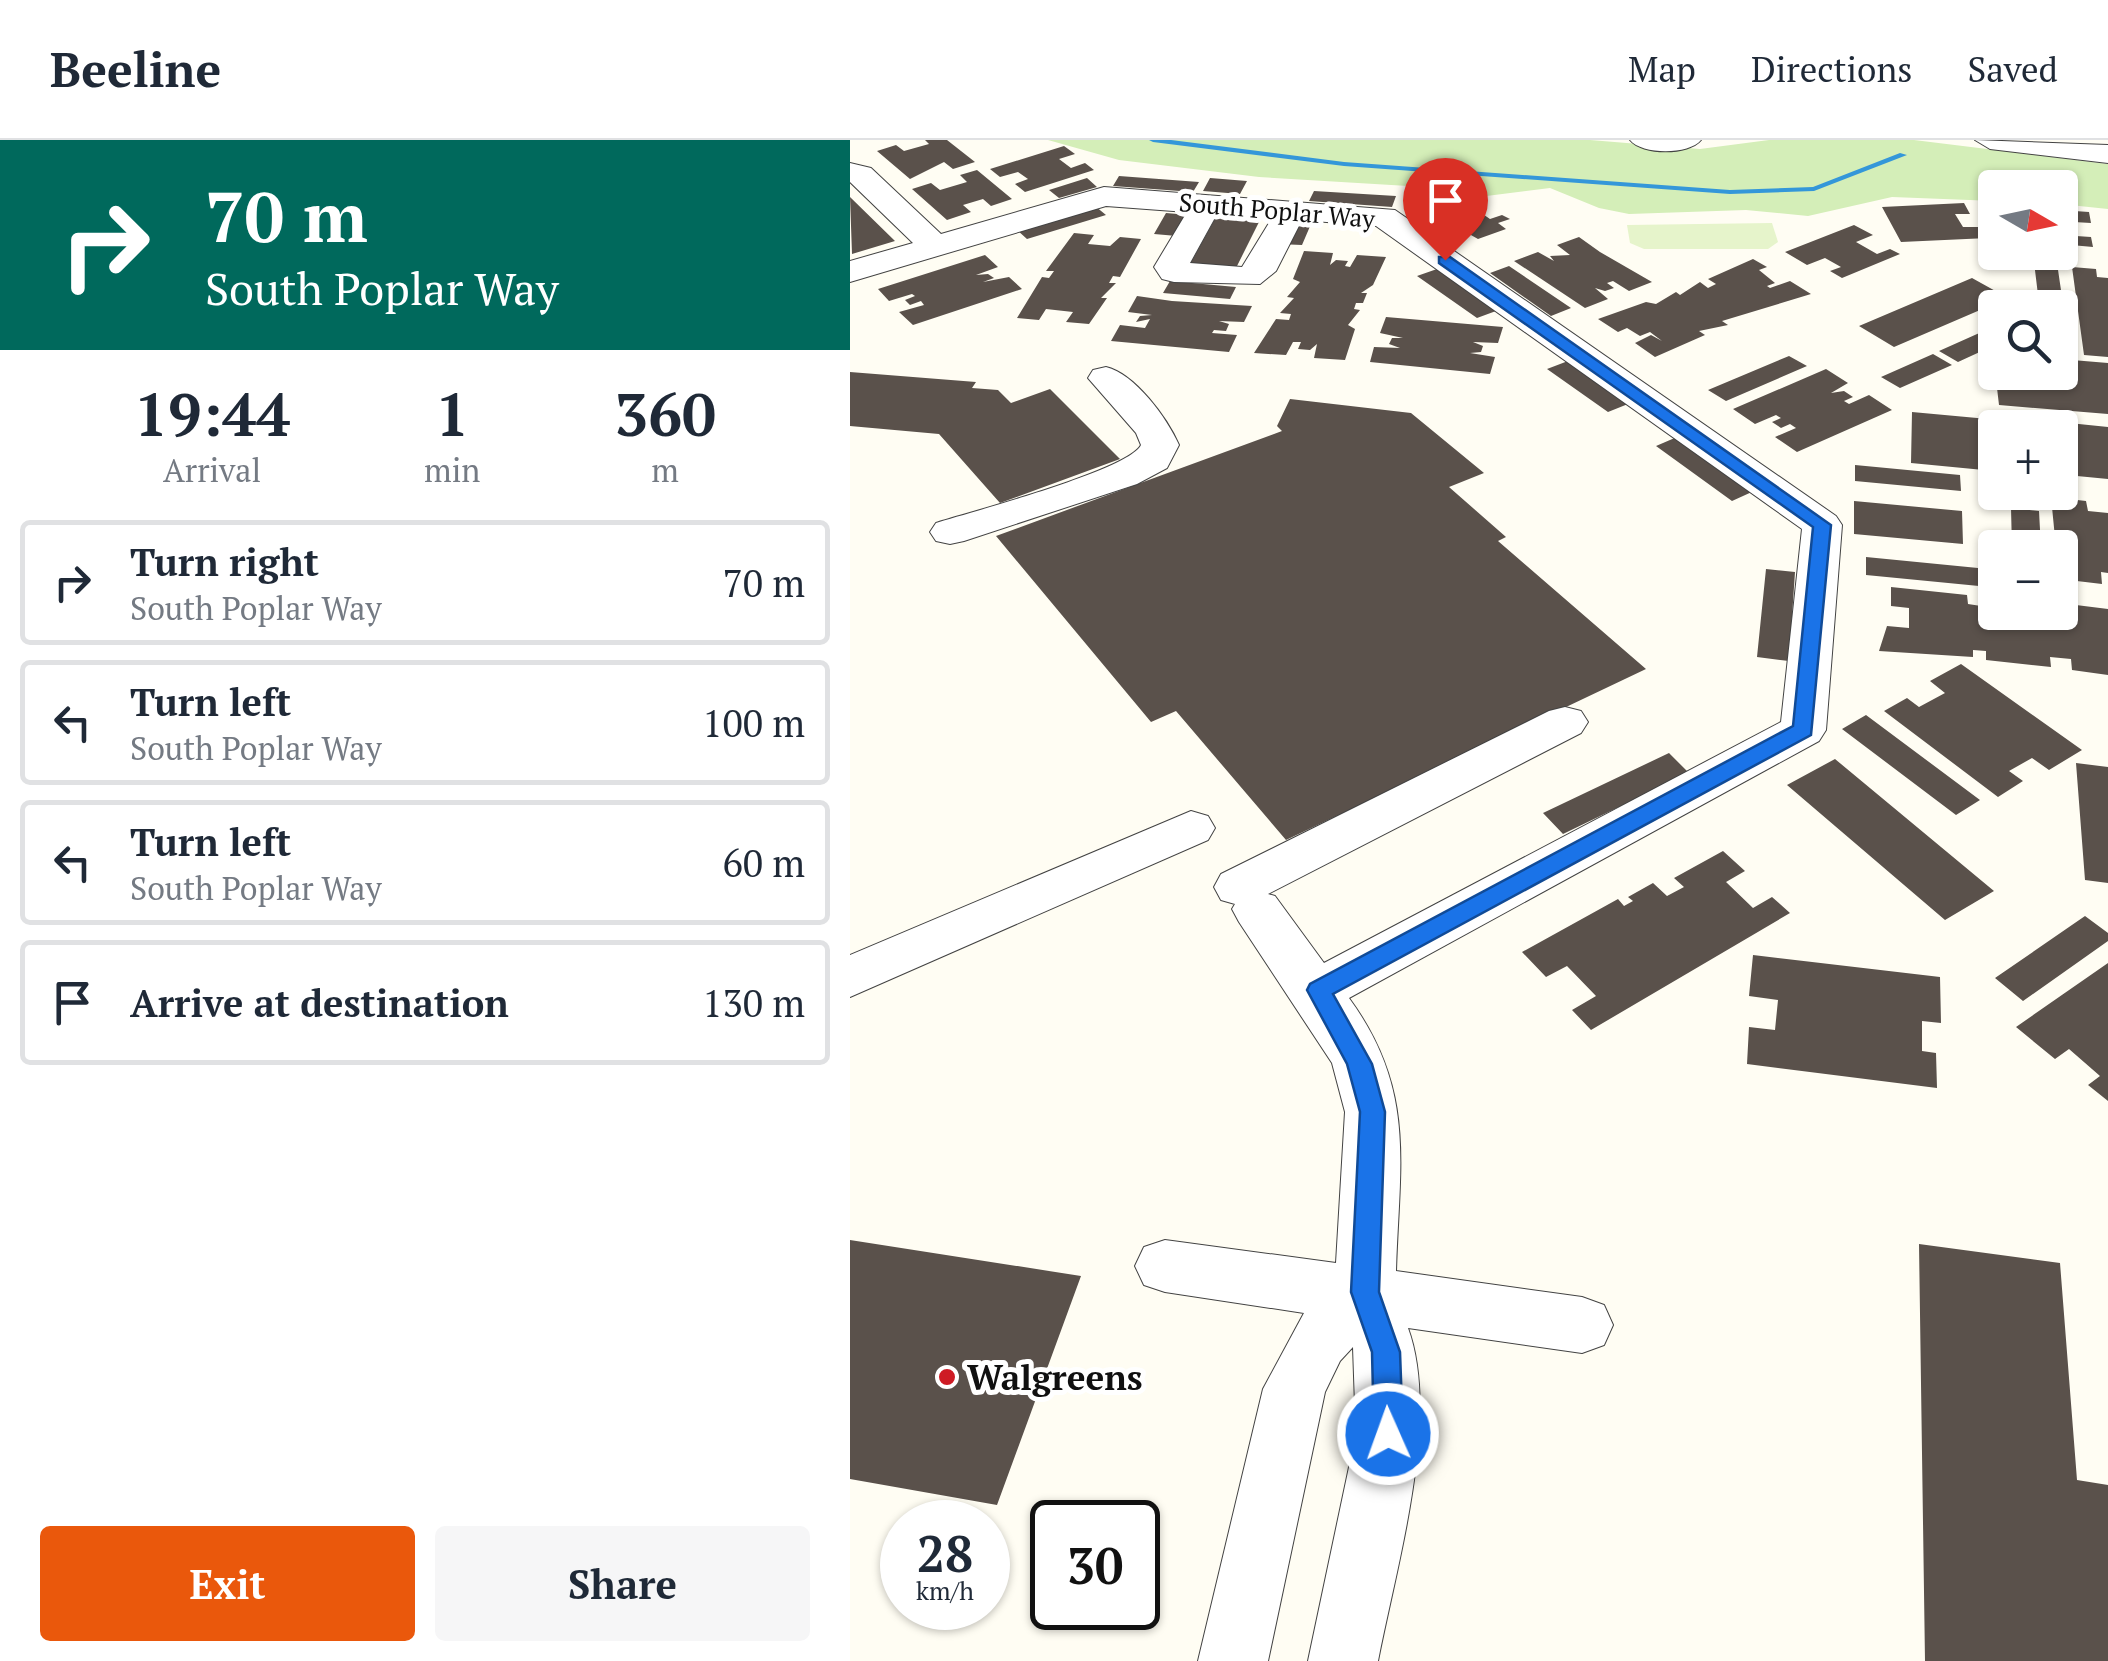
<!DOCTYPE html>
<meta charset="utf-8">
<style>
body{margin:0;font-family:"PT Serif",serif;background:#f6f6f7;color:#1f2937;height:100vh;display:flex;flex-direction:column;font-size:38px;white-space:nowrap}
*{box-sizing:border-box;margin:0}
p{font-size:32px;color:#747a83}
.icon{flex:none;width:55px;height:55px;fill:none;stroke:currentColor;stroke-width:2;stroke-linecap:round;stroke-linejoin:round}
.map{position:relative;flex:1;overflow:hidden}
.details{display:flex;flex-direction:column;background:#fff;width:850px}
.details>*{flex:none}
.hud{background:#00695c;color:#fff;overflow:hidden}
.needle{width:65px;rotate:99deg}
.buttons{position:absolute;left:1128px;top:30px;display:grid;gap:20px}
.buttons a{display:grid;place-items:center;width:100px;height:100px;border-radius:10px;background:#fff;box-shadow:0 2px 8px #0004;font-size:50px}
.speed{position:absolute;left:30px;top:1360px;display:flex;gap:20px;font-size:50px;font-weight:700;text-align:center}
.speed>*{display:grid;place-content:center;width:130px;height:130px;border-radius:50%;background:#fff;box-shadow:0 2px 8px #0004;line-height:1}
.speed small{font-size:25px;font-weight:400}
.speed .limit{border:5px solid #111;border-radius:15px;background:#fff;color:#111}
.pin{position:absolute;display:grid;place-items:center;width:85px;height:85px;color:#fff;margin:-102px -42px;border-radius:50% 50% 50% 0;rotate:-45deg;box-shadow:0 0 10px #0007}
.pin .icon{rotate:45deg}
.me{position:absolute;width:110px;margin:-55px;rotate:358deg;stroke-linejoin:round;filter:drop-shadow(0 0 8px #0008)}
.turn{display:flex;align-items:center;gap:35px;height:210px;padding:0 40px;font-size:45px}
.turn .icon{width:130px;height:130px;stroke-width:2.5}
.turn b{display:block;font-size:70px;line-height:85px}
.eta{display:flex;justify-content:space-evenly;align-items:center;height:170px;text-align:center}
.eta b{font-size:60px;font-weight:600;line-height:70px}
.cta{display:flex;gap:20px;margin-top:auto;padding:20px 40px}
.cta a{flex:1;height:115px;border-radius:10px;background:#ea580c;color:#fff;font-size:40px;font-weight:600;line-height:115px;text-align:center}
.cta a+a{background:#f6f6f7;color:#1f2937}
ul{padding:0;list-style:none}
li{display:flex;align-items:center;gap:30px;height:125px;margin:0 20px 15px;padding:0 20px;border:5px solid #e0e1e3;border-radius:10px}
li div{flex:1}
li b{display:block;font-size:38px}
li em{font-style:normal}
header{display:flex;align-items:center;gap:60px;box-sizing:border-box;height:140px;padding:0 50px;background:#fff;border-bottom:2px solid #e0e1e3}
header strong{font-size:48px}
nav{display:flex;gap:55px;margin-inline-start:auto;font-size:35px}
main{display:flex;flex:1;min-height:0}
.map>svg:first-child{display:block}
</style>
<header>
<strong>Beeline</strong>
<nav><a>Map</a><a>Directions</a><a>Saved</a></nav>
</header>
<main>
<section class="details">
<div class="hud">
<div class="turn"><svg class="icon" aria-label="right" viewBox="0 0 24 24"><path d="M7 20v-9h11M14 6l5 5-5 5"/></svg><div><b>70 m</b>South Poplar Way</div></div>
</div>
<div class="eta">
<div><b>19:44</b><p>Arrival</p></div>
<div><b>1</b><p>min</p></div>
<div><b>360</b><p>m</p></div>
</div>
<ul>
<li><svg class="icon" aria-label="right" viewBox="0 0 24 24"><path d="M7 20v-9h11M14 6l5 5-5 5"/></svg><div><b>Turn right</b><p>South Poplar Way</p></div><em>70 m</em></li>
<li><svg class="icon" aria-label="left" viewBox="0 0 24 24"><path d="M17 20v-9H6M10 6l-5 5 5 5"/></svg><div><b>Turn left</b><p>South Poplar Way</p></div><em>100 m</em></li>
<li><svg class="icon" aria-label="left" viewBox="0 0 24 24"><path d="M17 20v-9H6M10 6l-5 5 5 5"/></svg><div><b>Turn left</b><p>South Poplar Way</p></div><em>60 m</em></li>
<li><svg class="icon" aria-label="arrive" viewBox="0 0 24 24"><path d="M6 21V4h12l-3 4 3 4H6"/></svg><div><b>Arrive at destination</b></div><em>130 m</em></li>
</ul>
<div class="cta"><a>Exit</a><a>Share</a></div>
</section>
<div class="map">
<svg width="1258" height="1521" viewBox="0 0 1258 1521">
<rect width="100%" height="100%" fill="#fffdf3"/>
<!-- green -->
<path fill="#d4eeb8" d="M198 0H740L850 9 919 0H1064L1258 24V69L1210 64V48H1145V61L1042 57 958 76 896 70 779 74 749 68 700 48 589 62 558 46 409 37 269 20Z"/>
<!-- pitch -->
<path fill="#e6f4cb" d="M922 83 928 102 918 109H794L780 103 777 85Z"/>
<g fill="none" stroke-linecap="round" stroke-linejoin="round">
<!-- stream -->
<path fill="#3497d9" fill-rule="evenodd" d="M299 0H321L494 22 880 50 963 47 1050 13 1057 15 964 51 880 54 494 26 303 2Z"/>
</g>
<!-- building -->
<path fill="#5a514b" d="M75 0H97L125 22 103 29 94 22 60 39 27 11 46 5 54 11 79 4Z
M214 6 225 14 209 19 221 28 235 23 244 30 175 52 165 44 178 39 168 32 150 37 140 29Z
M127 30 162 59 141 66 133 59 113 65 121 72 97 80 62 49 81 43 90 50 117 42 110 35Z
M269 36 349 42 343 52 263 46Z
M237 38 247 47 209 58 199 50Z
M360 38 397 41 390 54 353 51Z
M464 51 546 56 542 67 459 61Z
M0 57 45 101 2 114Z
M1114 63 1120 74H1105L1113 87H1131L1138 98 1051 102 1032 67Z
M245 66 256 75 177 99 167 90Z
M621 66 640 79 652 75 660 79 648 83 656 89 628 99 589 77Z
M1210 70 1239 72 1241 83 1224 82 1226 96 1241 97 1243 107 1210 104Z
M316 73 339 75 327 96 304 94Z
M366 77 410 80 386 128 340 124Z
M438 83 461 84 452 105 428 104Z
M1004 85 1023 95 1006 102 1027 114 1040 109 1050 114 992 138 980 131 991 127 975 118 957 125 935 112Z
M224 93 244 95 238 104 260 106 270 97 291 99 270 137 263 136 259 143H266L251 158H257L239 184 216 182 223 172 196 169 189 180 167 178 192 137 199 138 204 131H196Z
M729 97 750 112 802 142 779 151 763 141 757 143 764 148 755 151 745 148 758 159 735 168 664 121 688 112 704 121 700 116 720 115 707 105Z
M454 111 483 113 480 125 486 120 498 121 495 126 500 127 507 115 536 117 523 145 511 153H517L513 163H506L504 169 510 170 498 185 505 189 495 220 464 218 467 204 460 210 448 209 451 202H443L436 215 404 213 426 179 439 180 441 174 430 173 444 158 437 157 450 142 443 139Z
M135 115 148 127 126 135 138 134 144 138 133 142 159 137 172 149 63 185 49 172 74 165 71 161 60 165 55 160 65 156 62 154 39 161 28 149Z
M903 119 917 127 909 130 925 143 917 146 920 148 940 141 961 154 872 181 878 185 849 191 855 195 805 217 785 203 801 195 812 201 800 192 790 196 777 188 768 192 748 179 796 162 806 164 826 152 830 155 850 142 858 148 866 144 858 139Z
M1184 122 1207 123 1212 157 1188 155Z
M659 126 721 168 701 176 640 133Z
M1222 127 1246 129 1247 137 1258 138V217L1234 215Z
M587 129 646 171 627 178 567 136Z
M1122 138 1158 158 1044 207 1009 186Z
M320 141 386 147 380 159 313 153Z
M287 156 322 161 402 166 394 182 369 181 379 184 376 191 364 190 362 193 387 195 379 212 261 201 270 185 295 188 300 179 286 182 290 176 302 175 278 172Z
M536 177 653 187 648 203 623 202 633 206 631 212 620 213 645 217 640 234 520 222 524 207 550 208 539 204 542 198H553L530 193Z
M1145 186V205L1108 222 1089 211Z
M1083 214 1102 225 1050 248 1031 237Z
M939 216 957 226 876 261 858 250Z
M1210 219 1258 223V274L1149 265 1147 248 1165 249 1163 232H1210Z
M718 221 778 264 758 272 697 229Z
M976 229 998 243 981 253 994 251 1003 257 994 261 999 264 1019 255 1042 270 947 312 925 297 946 288 940 284 931 288 922 282 931 278 926 275 905 284 883 269Z
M0 232 126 242 122 248 148 250 161 263 200 249 270 319 150 363 89 294 0 286Z
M440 259 561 273 634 333 599 347 656 397 648 401 796 529 436 700 326 571 301 582 146 396 432 291 427 286Z
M1062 272 1138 279V285H1145L1144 331 1061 323Z
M1219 283 1258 287V339L1227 336 1226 328 1215 327 1216 337 1210 336V292L1221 293Z
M827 297 904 351 882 361 806 306Z
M1005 325 1110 335 1111 351 1005 341Z
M1201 357 1236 361 1238 371 1258 373V433L1251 432 1252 444 1210 439V408H1206Z
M1004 361 1112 371 1113 404 1004 394Z
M1161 368 1189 371 1191 408H1162Z
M1016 417 1128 428 1129 446 1016 435Z
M916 429 945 432 939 521 907 517Z
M1041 447 1117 455 1118 464 1131 466V457L1145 458V472L1210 473V463L1258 469V535L1222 530 1221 519 1200 517 1201 527 1136 520V511L1123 510V517L1029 511 1037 486 1059 488V468L1041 466Z
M1111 524 1232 610 1199 630 1182 618 1159 631 1173 641 1148 657 1034 571 1057 558 1069 567 1095 553 1080 541Z
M1016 575 1130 660 1106 675 992 589Z
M819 613 839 633 713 694 693 673Z
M985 619 1144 751 1095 780 937 645Z
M1226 623 1258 627V743L1235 740Z
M873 711 895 731 876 742 903 768 922 757 940 773 741 890 722 870 746 856 717 826 696 837 672 812 768 759 774 766 783 761 778 757 803 743 817 756 834 747 824 738Z
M1235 776 1258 793V801L1173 861 1145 838Z
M903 815 1090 837 1091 883 1072 881V911L1086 913 1087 948 897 924 899 887 925 890 928 860 899 856Z
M1258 823V961L1238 945 1250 936 1219 909 1205 919 1166 887Z
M0 1100 231 1136 147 1365 0 1339Z
M1069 1104 1210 1123 1227 1340 1258 1345V1521H1075Z"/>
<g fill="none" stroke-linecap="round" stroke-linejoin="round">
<defs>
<path id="minor" d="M780 0H851C839 15 792 15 780 0Z
M1125 0 1258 5V23L1140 9Z
M0 23 21 28 91 94 254 47 545 70 986 376 992 385 976 590 969 601 499 858C567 951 549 1025 546 1131L732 1157 754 1165 763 1185 754 1205 732 1213 558 1188C591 1278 546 1427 528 1521H458L506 1294 503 1207 490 1221 475 1252 418 1521H348L413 1249 454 1173 315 1152 294 1145 285 1126 294 1107 315 1100 486 1123 495 972 482 923 389 782 382 769 385 764 371 760 364 747 371 734 699 571 715 567 731 571 738 582 731 593 418 754 425 756 474 823 931 582 952 389 526 86 452 80 426 131 410 144 324 142 312 139 304 127 337 72 256 66 0 142V121L63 103 0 42ZM367 74 422 78 392 127 340 123Z
M256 227C285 234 317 278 329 305L317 328 287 344 114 401 100 404 86 401 80 392 86 383C121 372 279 330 291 305L286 293 238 238 243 230Z
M341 671 358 676 365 688 358 700 0 857V815Z"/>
</defs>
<!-- minor casing -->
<use href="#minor" stroke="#434343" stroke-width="2"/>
<!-- minor -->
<use href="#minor" fill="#fff" fill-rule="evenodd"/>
</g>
<!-- route -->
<path fill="#1a73e8" stroke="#114b97" stroke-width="2.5" d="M589 117H600L981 385 961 595 483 854 522 924 535 972 529 1152 550 1212 553 1294 549 1304 538 1308 528 1304 524 1294 522 1212 501 1152 510 972 497 924 457 850 460 844 943 586 963 387 589 123Z"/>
<!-- markers -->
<circle fill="#ce1b24" stroke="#fff" stroke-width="4" cx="97" cy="1237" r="10"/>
<g text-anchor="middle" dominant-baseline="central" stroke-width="10" stroke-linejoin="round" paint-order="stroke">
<!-- far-street labels -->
<g font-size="25" fill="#101010" stroke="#fff">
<text transform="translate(427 70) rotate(5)">South Poplar Way</text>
</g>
<!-- near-poi labels -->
<g font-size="35" font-weight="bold" fill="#101010" stroke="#fff" text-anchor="start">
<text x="117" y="1237">Walgreens</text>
</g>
</g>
</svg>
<div class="buttons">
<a><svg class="needle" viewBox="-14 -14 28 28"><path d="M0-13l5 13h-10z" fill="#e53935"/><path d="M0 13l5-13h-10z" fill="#747a83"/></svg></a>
<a><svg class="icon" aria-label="search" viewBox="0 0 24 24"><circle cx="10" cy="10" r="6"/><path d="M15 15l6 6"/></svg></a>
<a>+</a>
<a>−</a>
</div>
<div class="speed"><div>28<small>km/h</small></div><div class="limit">30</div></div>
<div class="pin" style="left:595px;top:120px;background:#d93025"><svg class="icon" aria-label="arrive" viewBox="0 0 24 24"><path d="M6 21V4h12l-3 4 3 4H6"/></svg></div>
<svg class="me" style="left:538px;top:1294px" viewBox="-20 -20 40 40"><circle r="17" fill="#1a73e8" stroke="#fff" stroke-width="3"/><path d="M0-11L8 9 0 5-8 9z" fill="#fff"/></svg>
</div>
</main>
